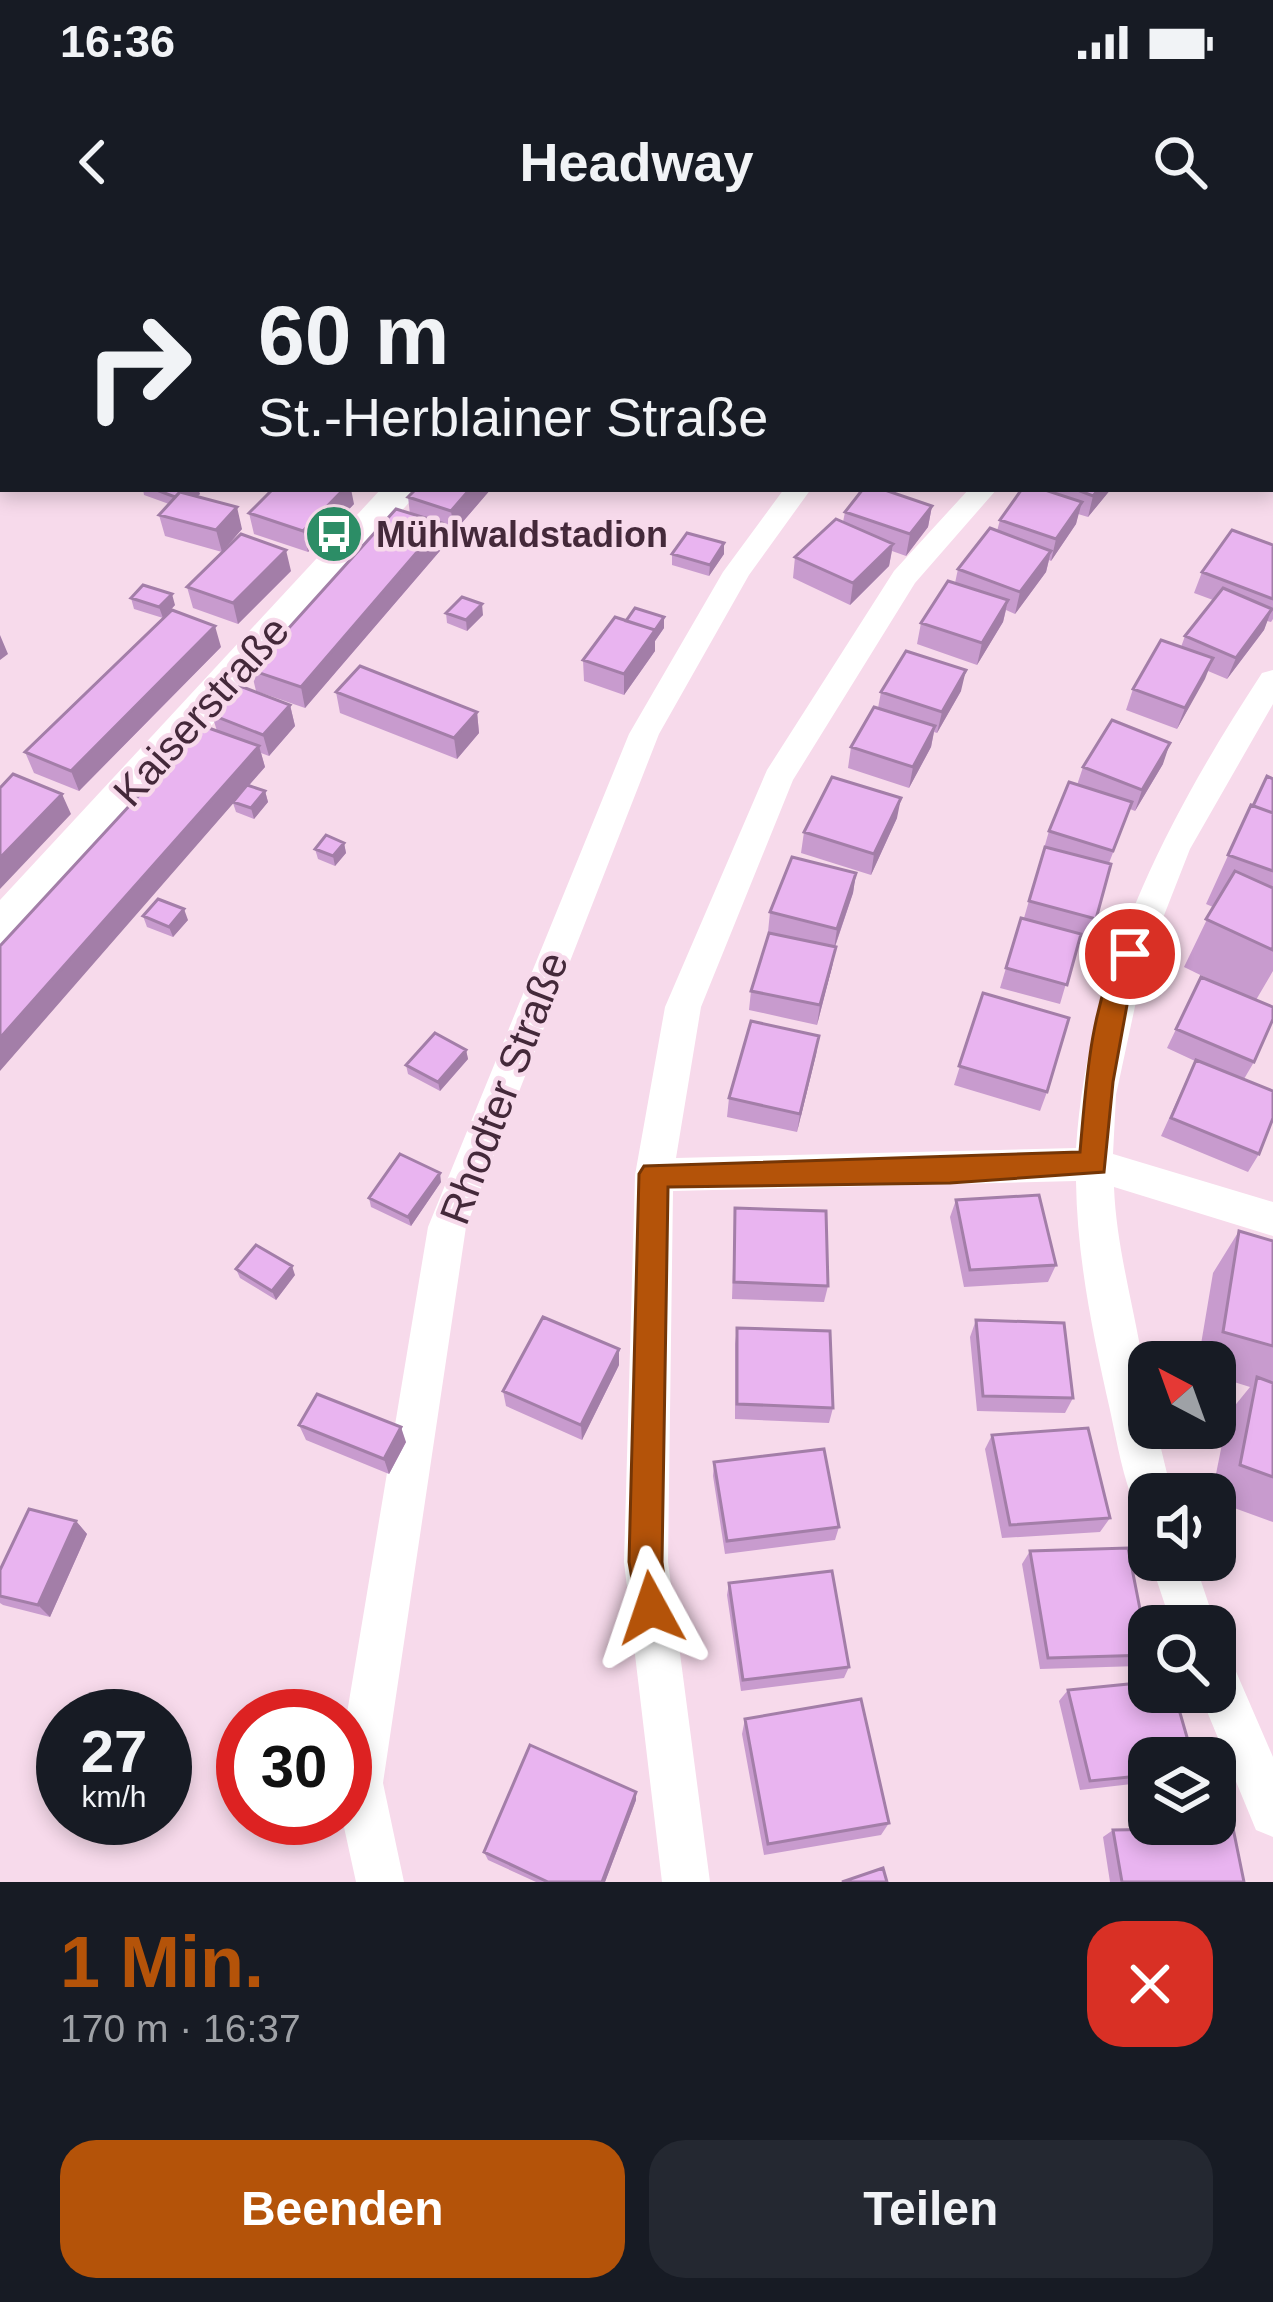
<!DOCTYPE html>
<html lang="de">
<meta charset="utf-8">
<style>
body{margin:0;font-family:Helvetica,sans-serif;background:#242831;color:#f1f3f6;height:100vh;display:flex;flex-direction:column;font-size:45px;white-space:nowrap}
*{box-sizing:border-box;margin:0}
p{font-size:39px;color:#9ea1a6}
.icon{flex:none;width:66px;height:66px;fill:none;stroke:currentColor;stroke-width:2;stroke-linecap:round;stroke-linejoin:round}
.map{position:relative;height:1642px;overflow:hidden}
.side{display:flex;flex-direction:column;background:#171b24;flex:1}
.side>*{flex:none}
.banner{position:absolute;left:0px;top:0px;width:1275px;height:252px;box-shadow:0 6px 18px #0003;background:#171b24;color:#f1f3f6;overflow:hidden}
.needle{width:78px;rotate:319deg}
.tools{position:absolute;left:1128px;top:1101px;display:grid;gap:24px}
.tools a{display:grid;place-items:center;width:108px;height:108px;border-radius:24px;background:#171b24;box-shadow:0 6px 18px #0003;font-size:60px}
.speed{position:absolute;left:36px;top:1449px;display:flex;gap:24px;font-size:60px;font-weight:700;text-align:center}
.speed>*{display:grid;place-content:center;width:156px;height:156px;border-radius:50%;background:#171b24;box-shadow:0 6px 18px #0003;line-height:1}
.speed small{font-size:30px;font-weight:400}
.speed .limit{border:18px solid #d22;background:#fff;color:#111}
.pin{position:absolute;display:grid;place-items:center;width:102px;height:102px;color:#fff;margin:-51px;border:6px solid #fff;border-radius:50%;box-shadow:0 3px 12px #0007}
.me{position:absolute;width:132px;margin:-66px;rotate:355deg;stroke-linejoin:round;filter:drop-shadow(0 0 9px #0008)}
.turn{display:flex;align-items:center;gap:42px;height:252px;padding:0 60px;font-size:54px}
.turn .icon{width:156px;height:156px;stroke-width:2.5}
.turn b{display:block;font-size:84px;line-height:102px}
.round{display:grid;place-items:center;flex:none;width:126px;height:126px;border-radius:36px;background:#242831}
.head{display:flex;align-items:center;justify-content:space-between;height:204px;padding:0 60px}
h1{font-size:72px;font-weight:600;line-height:90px;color:#b45309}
.primary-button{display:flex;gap:24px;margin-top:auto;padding:24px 60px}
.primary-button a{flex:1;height:138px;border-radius:36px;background:#b45309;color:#fff;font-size:48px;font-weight:600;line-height:138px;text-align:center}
.primary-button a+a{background:#242831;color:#f1f3f6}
.status{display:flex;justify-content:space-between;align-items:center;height:84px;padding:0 60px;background:#171b24;direction:ltr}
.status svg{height:33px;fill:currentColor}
header{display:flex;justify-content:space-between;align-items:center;height:156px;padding:0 60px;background:#171b24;font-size:54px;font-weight:600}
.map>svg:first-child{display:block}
</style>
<div class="status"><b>16:36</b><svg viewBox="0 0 49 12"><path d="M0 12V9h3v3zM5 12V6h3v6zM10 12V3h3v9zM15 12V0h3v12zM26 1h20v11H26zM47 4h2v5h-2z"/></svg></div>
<header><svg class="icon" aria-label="back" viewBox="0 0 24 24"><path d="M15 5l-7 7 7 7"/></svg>Headway<svg class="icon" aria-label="search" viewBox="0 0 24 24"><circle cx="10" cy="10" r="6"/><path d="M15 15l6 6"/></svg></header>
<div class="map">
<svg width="1273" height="1642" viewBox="0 0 1273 1642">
<rect width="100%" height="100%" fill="#f7daeb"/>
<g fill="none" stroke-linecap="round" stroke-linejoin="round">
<!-- lane -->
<path fill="#fff" fill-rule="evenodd" d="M272 0H289L292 3H275Z"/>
<!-- street -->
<path fill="#fff" fill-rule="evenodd" d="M1039 0H1064L1036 3Z
M1247 0H1271L1273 4 1250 3Z
M784 249H811L749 335 659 494 466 987 383 1543 404 1642H356L342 1578 345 1485 428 987 629 494 723 332Z
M969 249H997L915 343 793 540 701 767 676 918 1076 908C1088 730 1166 580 1262 433L1273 430V464L1190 609 1143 729 1116 855 1113 914 1273 962V996L1114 947C1117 1028 1149 1111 1149 1188H1156L1172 1254H1149V1274L1136 1269C1123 1238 1117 1203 1110 1170 1093 1095 1077 1018 1076 941L673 951 668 1322 710 1642H662L624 1322 635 935 665 767 767 530 894 331Z
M1150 1320H1194L1216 1386 1215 1390 1172 1386Z
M1215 1413 1231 1420 1273 1517V1597L1256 1590 1199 1452H1215Z"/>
<!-- secondary -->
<path fill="#fff" fill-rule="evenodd" d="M381 249H421L17 705 0 711V660Z"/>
</g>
<!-- wall -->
<path fill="#c89bce" d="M199 0H270L261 3H201Z
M915 0H1006L1004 3H913Z
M1149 0H1244L1243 3H1144Z
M143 249H198L200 254 197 257 242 289 222 312 165 296 159 275 169 264 144 255Z
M491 249 454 292 443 289 445 305 305 468 256 451 251 430 410 274 408 257Z
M1022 249H1111L1088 277 1078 274 1076 284 1051 321 1049 320 1046 332 1015 374 1006 370 1003 382 977 425 917 404 921 383 955 343 958 329 997 291 1000 280Z
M354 264 308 312 254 294 249 273Z
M932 266 928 287 906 316 892 311 889 326 850 365 793 338 795 317 843 282 845 272Z
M1273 305V379L1271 382 1267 381 1264 390 1227 439 1208 431 1177 489 1126 470 1133 449 1181 407 1185 396 1213 360 1194 353 1202 332Z
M672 314H724L709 336 672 325Z
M291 331 238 384 193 368 187 347Z
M131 358 175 365 163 378 134 369Z
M446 373 483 375 467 391 447 383Z
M626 381 664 388 655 401V411L624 455 584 441 583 420Z
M221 407 79 551 34 533 25 512Z
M961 451 937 493 934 492 931 507 909 548 848 528 851 507 878 468 881 452Z
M336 452 477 472 479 493 457 519 340 473Z
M290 465 295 486 269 516 261 513 265 527 249 545 265 551 268 562 254 579 236 572 233 563 21 804 217 491 212 475Z
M1163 524 1135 571 1130 569 1109 623 1096 679 1089 699 1080 696 1060 764 1000 748 1021 678H1024L1049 591 1077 545 1083 527Z
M1273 539V731L1256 760 1254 822 1244 839 1259 914 1248 932 1161 896 1195 821 1167 808 1201 737 1233 751 1184 727 1213 667 1206 664 1251 565 1253 566Z
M897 578 871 635 801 613 804 592Z
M344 603 346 613 335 626 318 619 315 609Z
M856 633 853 653 835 707 832 727 817 785 749 770 751 751 788 697 768 692 770 672Z
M143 676 188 680 173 697 147 687Z
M983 753 1047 852 1040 871 954 845Z
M819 796 797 892 727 877 729 858Z
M466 810 468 819 440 851 408 834 406 825Z
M441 942 411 986 371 967 369 958Z
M956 960 1056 1025 1048 1042 964 1047 950 977Z
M735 968 828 1046 824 1062 732 1059Z
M1239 991 1273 1001V1282L1215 1261V1254H1212L1228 1174 1250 1147 1215 1136V1122H1198L1213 1033Z
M236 1029 295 1035 276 1060 240 1038Z
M976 1080 1073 1158 1065 1173 977 1171 970 1097Z
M737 1088 833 1168 829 1183 735 1179V1104Z
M619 1125 582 1200 506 1166 503 1151Z
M299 1185 406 1202 389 1234 306 1200Z
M992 1195 1110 1278 1100 1292 1002 1298 985 1209Z
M714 1222 839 1287 835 1300 725 1314 713 1236Z
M76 1281 87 1294 50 1377 3 1365 0 1363V1330Z
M1030 1311 1149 1416 1139 1426 1040 1429 1022 1324Z
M729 1343 849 1427 844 1438 741 1451 727 1355Z
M1068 1450 1149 1518V1542L1080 1550 1059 1461Z
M745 1479 889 1583 881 1595 764 1615 742 1494Z
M636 1560 605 1642H536L488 1620 484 1612Z
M1113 1590 1244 1642H1110L1103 1597Z"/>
<!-- shaded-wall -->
<path fill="#a37ea8" d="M1226 0H1244L1243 3H1221Z
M190 249H198L200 254 182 269 179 259Z
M344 249H351L354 264 308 312 303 291Z
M470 249H491L454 292 451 271Z
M1099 249H1111L1088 277 1093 256Z
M1082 262 1076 284 1051 321 1056 299Z
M932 266 928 287 906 316 910 294Z
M237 267 242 289 222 312 216 290Z
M442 283 445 305 305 468 301 447Z
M724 303V314L709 336 710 325Z
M893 304 889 326 850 365 853 343Z
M286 310 291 331 238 384 233 363Z
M1051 311 1046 332 1015 374 1020 352Z
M172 354 175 365 163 378 159 367Z
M1008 360 1003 382 977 425 982 403Z
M482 364 483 375 467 391 466 380Z
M1272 369 1264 390 1227 439 1236 418Z
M664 377V388L655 401V411L624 455V434Z
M215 386 221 407 79 551 71 531Z
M0 395 8 414 0 420Z
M1213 418 1205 439 1177 489 1185 468Z
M966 430 961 451 937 493 942 472Z
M290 465 295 486 269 516 263 495Z
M477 472 479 493 457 519 454 498Z
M935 486 931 507 909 548 913 527Z
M1170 503 1163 524 1135 571 1142 550Z
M259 506 265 527 0 831V798Z
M265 551 268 562 254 579 251 568Z
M62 554 71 574 0 649V618Z
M901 558 897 578 871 635 874 614Z
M344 603 346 613 335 626 333 616Z
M856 633 853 653 834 709 837 689Z
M184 669 188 680 173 697 169 687Z
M836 707 832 727 817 785 820 765Z
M819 796 816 815 797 892 800 874Z
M466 810 468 819 440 851 438 842Z
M440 933 441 942 411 986 408 977Z
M292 1026 295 1035 276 1060 272 1051Z
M619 1109V1125L582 1200 581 1185Z
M401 1187 406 1202 389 1234 384 1219Z
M76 1281 87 1294 50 1377 38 1365Z
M636 1552V1560L605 1642H602Z"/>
<!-- building -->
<path fill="#e9b4f0" stroke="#a37ea8" stroke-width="3" d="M215 0H270L261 3H218Z
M637 0H706L704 3H635Z
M915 0H979L977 3H913Z
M1149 0H1172L1179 3H1144Z
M1203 0H1226L1221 3H1209Z
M154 249H190L185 253 180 252 175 257Z
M273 249H344L303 291 249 273Z
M416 249H470L451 271 408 257Z
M863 249H882L932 266 910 294 845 272Z
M1022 249H1042L1082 262 1056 299 1000 280Z
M1075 249H1099L1093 256Z
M180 252 237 267 216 290 159 275Z
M396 269 442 283 301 447 251 430Z
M836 279 893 304 853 343 795 317Z
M990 288 1051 311 1020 352 958 329Z
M1232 290 1273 305V359L1202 332Z
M687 293 724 303 710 325 672 314Z
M241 294 286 310 233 363 187 347Z
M948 341 1008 360 982 403 921 383Z
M143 345 172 354 159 367 131 358Z
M1223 348 1272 369 1236 418 1185 396Z
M462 357 482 364 466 380 446 373Z
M635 368 664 377 655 390 626 381Z
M172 370 215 386 71 531 25 512Z
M615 377 655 390 624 434 583 420Z
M1161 400 1213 418 1185 468 1133 449Z
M906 411 966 430 942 472 881 452Z
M360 426 477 472 454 498 336 452Z
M240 446 290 465 263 495 212 475Z
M874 467 935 486 913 527 851 507Z
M1112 480 1170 503 1142 550 1083 527Z
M203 486 259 506 0 798V706Z
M13 534 62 554 0 618V548Z
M1267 536 1273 539V573L1253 566Z
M832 537 901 558 874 614 804 592Z
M1069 542 1132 562 1113 611 1049 591Z
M247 545 265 551 251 568 233 562Z
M1251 565 1273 573V631L1228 615Z
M326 595 344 603 333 616 315 609Z
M1045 607 1111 624 1096 679 1029 661Z
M792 617 856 633 837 689 770 672Z
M1235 631 1273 648V710L1206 679Z
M158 659 184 669 169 687 143 676Z
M1021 678 1081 694 1067 745 1006 728Z
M769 693 836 707 820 765 751 751Z
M1201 737 1273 767V779L1254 822 1176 789Z
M983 753 1069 778 1047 852 959 826Z
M751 781 819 796 800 874 729 858Z
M435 793 466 810 438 842 406 825Z
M1196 820 1273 851V878L1259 914 1171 878Z
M400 914 440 933 408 977 369 958Z
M1039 955 1056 1025 970 1030 956 960Z
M735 968 826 971 828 1046 734 1042Z
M1239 991 1273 1001V1106L1223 1092Z
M256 1005 292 1026 272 1051 236 1029Z
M543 1077 619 1109 581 1185 503 1151Z
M976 1080 1064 1083 1073 1158 983 1156Z
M737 1088 830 1091 833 1168 737 1164Z
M1257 1137 1273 1143V1237L1240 1225Z
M317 1154 401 1187 384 1219 299 1185Z
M1088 1188 1110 1278 1010 1285 992 1195Z
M824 1209 839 1287 727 1301 714 1222Z
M29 1269 76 1281 38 1365 0 1356V1330Z
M1128 1308 1149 1415 1048 1418 1030 1311Z
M832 1331 849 1427 743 1440 729 1343Z
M1149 1442V1452H1174L1193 1518H1149V1535L1090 1541 1068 1450Z
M861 1459 889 1583 768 1604 745 1479Z
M530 1505 636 1552 602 1642H548L484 1612Z
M1233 1588 1244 1642H1122L1113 1590Z
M883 1628 887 1642H842Z"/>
<!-- route -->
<path fill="#b45309" stroke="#753606" stroke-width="3" d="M1130 704 1143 714 1129 754 1113 842 1104 932 950 943 668 947 662 1322 668 1368 663 1380 651 1385 639 1380 629 1322 639 934 644 926 1080 912C1086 845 1090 768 1121 707Z"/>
<!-- icons -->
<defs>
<symbol id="bus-disc" viewBox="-11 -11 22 22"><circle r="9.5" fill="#2c8d66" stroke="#f7daeb"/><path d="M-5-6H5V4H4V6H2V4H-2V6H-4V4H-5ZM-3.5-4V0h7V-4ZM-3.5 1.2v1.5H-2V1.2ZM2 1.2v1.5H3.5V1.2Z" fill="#fff"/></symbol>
</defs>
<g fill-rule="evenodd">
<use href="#bus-disc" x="301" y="261" width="66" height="66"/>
</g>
<g text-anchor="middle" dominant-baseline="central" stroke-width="9" stroke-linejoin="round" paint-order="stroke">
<!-- far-poi labels -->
<g font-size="36" font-weight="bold" fill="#44293a" stroke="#f7daeb" text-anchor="start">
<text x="376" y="294">Mühlwaldstadion</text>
</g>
<!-- street labels -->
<g font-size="42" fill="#44293a" stroke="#f7daeb">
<text transform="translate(201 471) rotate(-48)">Kaiserstraße</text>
<text transform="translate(504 848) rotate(-69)">Rhodter Straße</text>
</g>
</g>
</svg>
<div class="tools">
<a><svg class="needle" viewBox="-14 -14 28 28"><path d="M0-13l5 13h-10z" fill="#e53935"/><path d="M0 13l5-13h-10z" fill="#9ea1a6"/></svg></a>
<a><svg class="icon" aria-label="sound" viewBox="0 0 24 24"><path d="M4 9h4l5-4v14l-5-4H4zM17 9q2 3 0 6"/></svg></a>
<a><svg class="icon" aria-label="search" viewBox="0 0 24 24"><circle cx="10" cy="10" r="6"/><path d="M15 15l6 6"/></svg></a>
<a><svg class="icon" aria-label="layers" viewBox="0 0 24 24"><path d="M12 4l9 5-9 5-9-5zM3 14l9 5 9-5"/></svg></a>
</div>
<div class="speed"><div>27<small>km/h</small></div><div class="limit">30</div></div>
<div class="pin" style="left:1130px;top:714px;background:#d93025"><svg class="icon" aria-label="arrive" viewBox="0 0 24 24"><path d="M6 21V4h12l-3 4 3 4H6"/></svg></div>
<svg class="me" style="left:651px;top:1368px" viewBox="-20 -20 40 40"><path d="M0-17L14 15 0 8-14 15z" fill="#b45309" stroke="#fff" stroke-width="4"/></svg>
<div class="banner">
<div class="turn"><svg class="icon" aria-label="right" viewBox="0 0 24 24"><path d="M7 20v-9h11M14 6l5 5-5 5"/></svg><div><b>60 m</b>St.-Herblainer Straße</div></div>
</div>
</div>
<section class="side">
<div class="head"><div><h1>1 Min.</h1><p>170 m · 16:37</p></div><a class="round" style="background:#d93025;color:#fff"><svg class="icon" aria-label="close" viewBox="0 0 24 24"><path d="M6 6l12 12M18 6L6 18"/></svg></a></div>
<div class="primary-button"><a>Beenden</a><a>Teilen</a></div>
</section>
